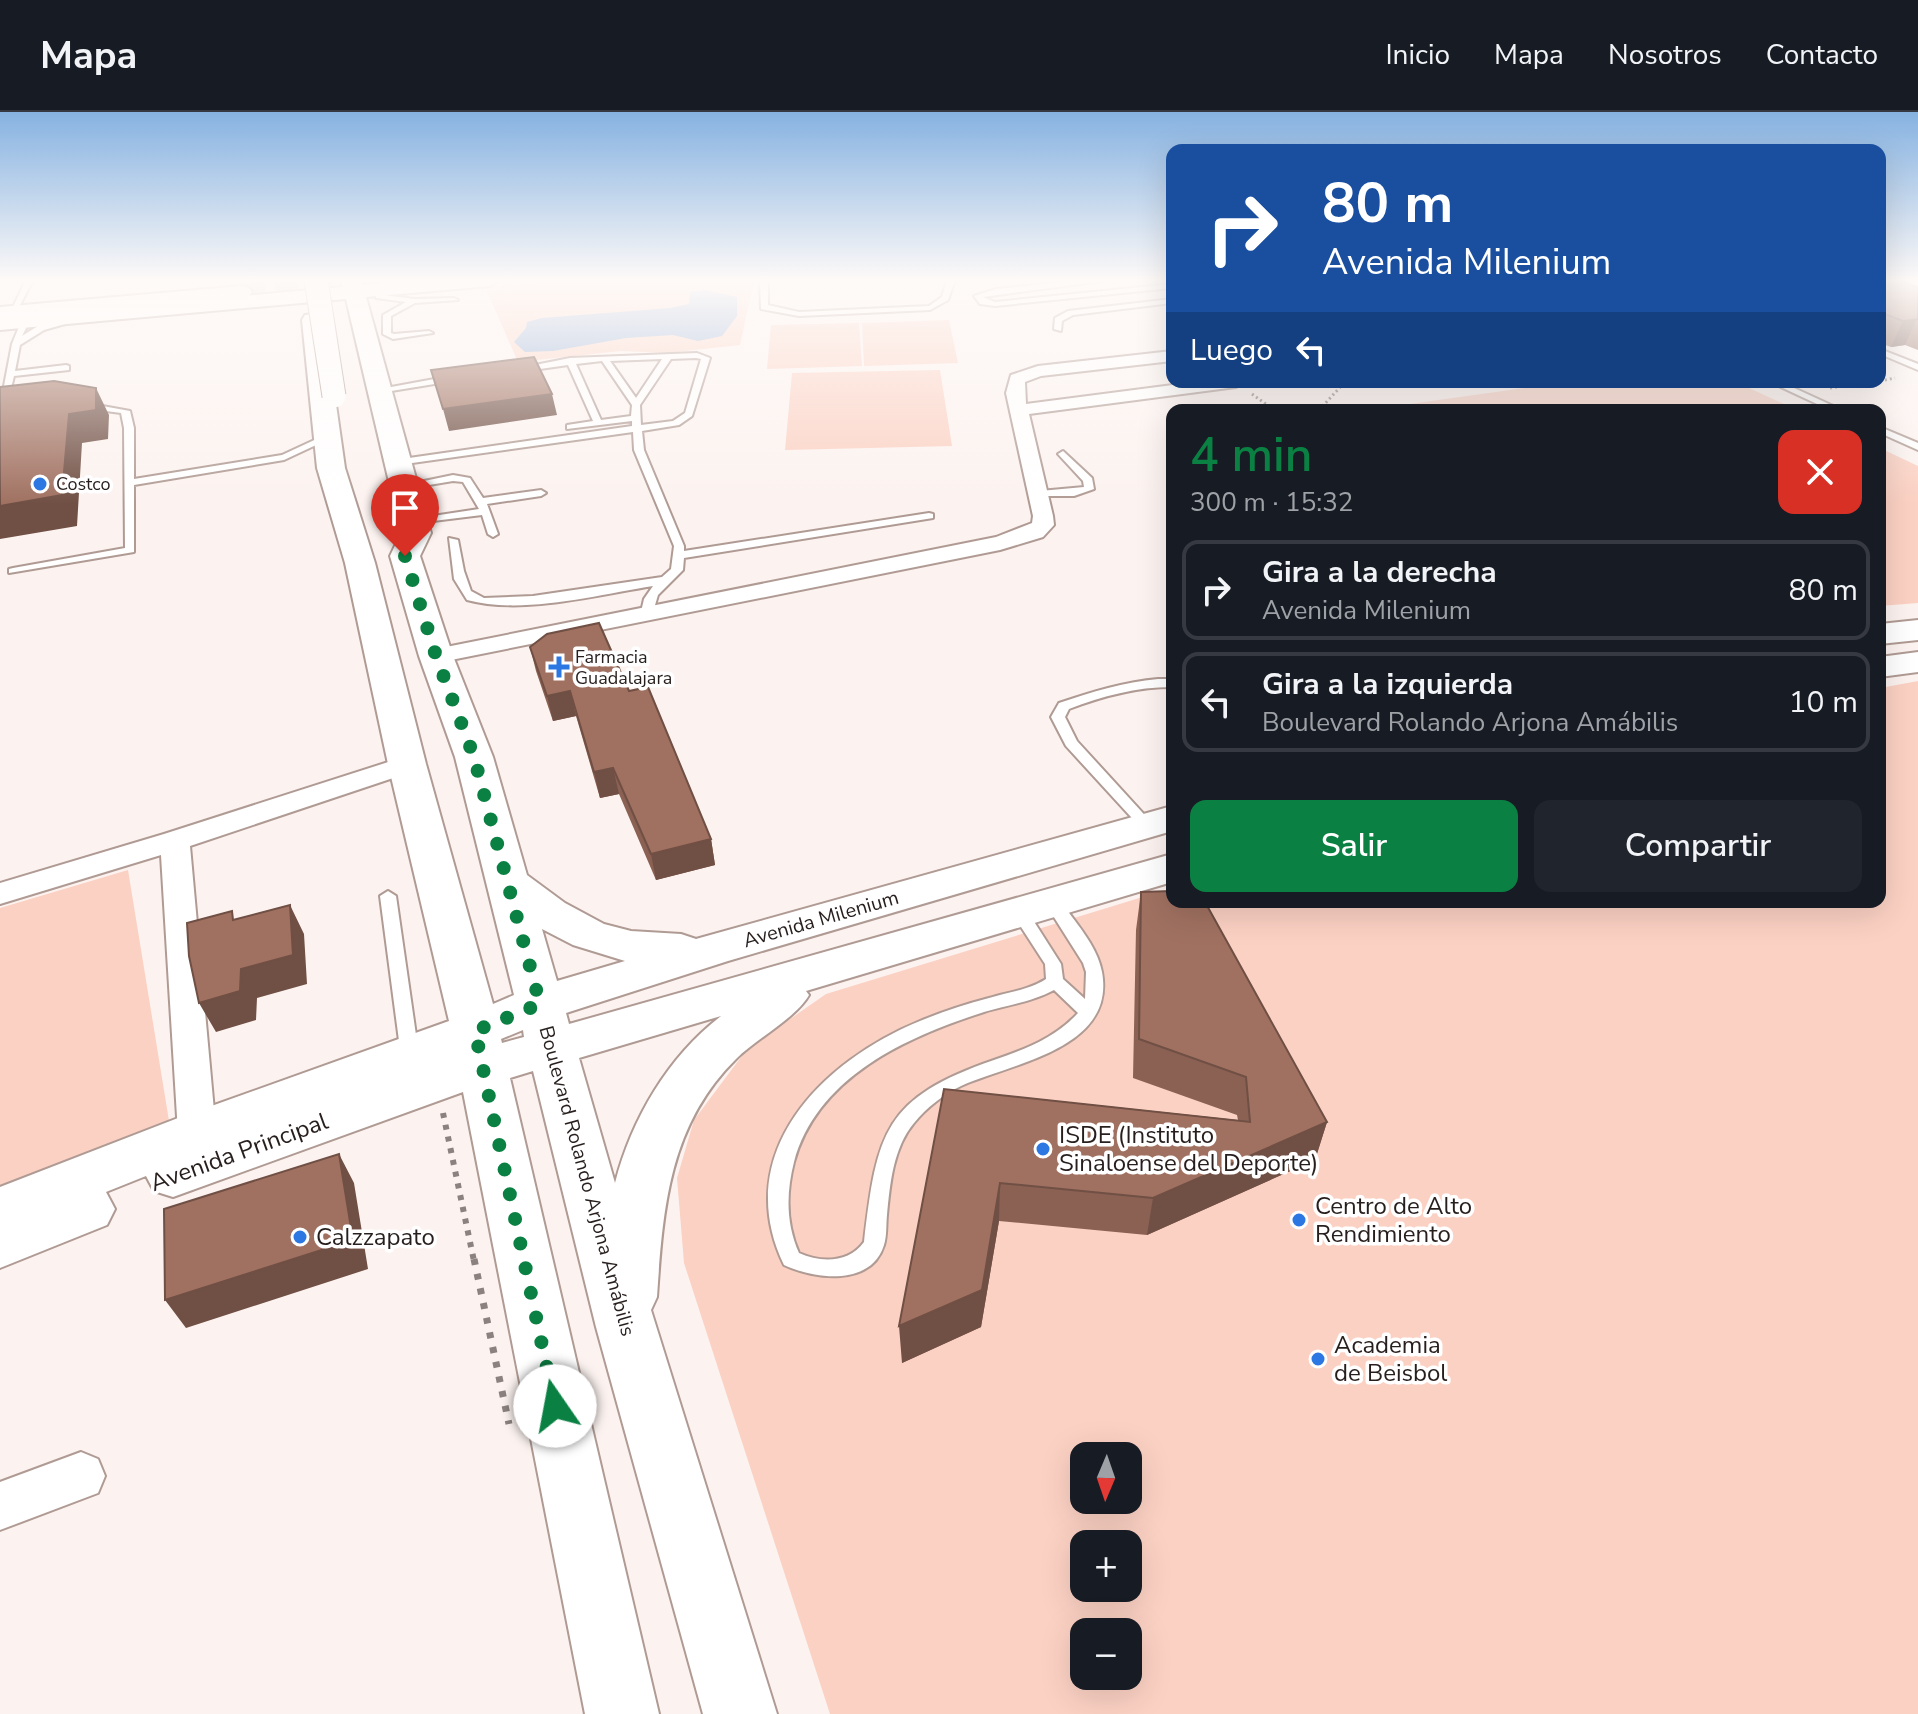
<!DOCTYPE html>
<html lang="es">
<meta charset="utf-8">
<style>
body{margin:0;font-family:"Nunito Sans",sans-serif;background:#20242c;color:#f1f3f6;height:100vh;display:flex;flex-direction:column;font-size:30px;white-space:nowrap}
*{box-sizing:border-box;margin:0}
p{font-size:26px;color:#9ea1a6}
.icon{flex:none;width:44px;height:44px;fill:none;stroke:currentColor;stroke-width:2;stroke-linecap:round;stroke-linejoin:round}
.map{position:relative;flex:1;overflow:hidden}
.sheet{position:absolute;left:1166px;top:292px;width:720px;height:504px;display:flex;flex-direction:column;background:#171b24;border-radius:16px;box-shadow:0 8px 32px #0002}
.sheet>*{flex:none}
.top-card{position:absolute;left:1166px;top:32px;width:720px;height:244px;border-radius:16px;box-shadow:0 8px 32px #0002;background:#1a4fa0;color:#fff;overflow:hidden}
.needle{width:52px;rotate:182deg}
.controls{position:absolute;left:1070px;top:1330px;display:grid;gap:16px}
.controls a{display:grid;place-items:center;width:72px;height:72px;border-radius:16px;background:#171b24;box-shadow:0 8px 32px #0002;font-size:40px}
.pin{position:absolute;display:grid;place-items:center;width:68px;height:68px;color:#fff;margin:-82px -34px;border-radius:50% 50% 50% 0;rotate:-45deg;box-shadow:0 0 8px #0007}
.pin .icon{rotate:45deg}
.me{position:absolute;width:88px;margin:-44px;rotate:348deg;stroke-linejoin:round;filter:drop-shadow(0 0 6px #0008)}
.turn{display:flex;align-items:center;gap:28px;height:168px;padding:0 24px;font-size:36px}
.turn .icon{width:104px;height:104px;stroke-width:2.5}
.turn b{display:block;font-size:56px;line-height:68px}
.then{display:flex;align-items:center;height:76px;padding:0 24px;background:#0003;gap:16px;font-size:30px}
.round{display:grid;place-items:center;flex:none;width:84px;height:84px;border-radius:16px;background:#20242c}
.summary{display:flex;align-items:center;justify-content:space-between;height:136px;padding:0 24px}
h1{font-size:48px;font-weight:600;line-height:60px;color:#0b8043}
.cta{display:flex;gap:16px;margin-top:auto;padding:16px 24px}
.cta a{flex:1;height:92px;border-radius:16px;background:#0b8043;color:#fff;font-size:32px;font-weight:600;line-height:92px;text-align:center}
.cta a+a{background:#20242c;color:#f1f3f6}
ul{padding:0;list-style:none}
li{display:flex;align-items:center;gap:24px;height:100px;margin:0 16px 12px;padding:0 8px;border:4px solid #363941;border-radius:16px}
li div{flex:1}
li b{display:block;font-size:30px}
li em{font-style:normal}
header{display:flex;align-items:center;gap:48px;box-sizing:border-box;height:112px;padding:0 40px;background:#171b24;border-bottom:2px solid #363941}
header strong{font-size:38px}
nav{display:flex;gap:44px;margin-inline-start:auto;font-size:28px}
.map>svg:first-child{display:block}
</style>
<header>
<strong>Mapa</strong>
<nav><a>Inicio</a><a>Mapa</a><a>Nosotros</a><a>Contacto</a></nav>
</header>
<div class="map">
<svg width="1918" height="1602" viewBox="0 0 1918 1602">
<rect width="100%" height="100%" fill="#fcf3f0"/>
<!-- green -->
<path fill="#fbd1c3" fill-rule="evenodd" d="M561 168H754L740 233 667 241 621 239 518 250 485 175Z
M949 208 958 251 864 254 862 211Z
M859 211 862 254 767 257 771 213Z
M940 258 952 334 785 338 792 261Z
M1568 270H1736L1797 298H1367Z
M1880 336 1918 354V491L1880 494Z
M1918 569V1602H830L684 1151 677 1066 694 1008 747 937 826 882 1172 776V790H1880V576ZM1084 1344H1128V1388H1084ZM1084 1432H1128V1476H1084ZM1084 1520H1128V1564H1084Z
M128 758 171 1021 0 1081V796Z"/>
<!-- water -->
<path fill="#94afd7" d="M705 178 737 185V204L722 224 698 229 673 223 626 226 553 239 525 240 514 230 526 216 527 210 542 206 670 196 689 192 690 180Z"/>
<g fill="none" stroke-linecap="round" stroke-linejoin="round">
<!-- highway-tunnel -->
<path stroke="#d1c9c6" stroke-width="23" stroke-dasharray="23 11" stroke-linecap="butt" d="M242 180 382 168"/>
<defs>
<path id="lane" d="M26 168H33L18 197H12Z
M760 168H768V193L799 200 929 194 942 185 947 168H955L948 188 930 198 799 204 761 197Z
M1083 168H1110L983 185 995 190 1172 172V176L995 194 980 192 974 184 996 177Z
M376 182 414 187 454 186 458 188 415 191 391 204V221L394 222 429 219 433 221 393 227 383 222V203L406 190 376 186Z
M1172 187V191L1073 203 1062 209 1061 219 1054 217 1055 206 1068 199Z
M69 206 72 210 44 218 20 233 15 259 66 253 69 254V258L14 264 7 293 0 295 12 232 21 210 29 208 33 210 27 214 22 224 38 214Z
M1880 237 1918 252V258L1880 242Z
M697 241 710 246 692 304 679 313 642 319 644 338 684 434V439L929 401 933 402V406L684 446 683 458 658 483 653 500 647 504 641 500 644 487 653 474C597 483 522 503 467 488L454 467 449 426 458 428 464 459 471 479 484 486 533 484 662 465 671 457 674 434 634 338 633 320 398 353 393 350 395 348 632 314V309L567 317V313L593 309 568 253 519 260 515 257 570 246ZM696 246 701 247 685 301 673 309 641 313 640 293 671 247ZM662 247 636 286 610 249ZM602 249 632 293 631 304 601 308 576 252Z
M456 263 459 264V268L379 281 375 278Z
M1770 270H1781L1842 298H1830Z
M86 291 130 299 134 316V367L282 343 323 324 331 326 284 348 134 373V440L9 461V457L13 456 125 436 124 316 121 301 83 296V292Z
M1880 315 1918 331V338L1880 321Z
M1063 339 1092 366 1094 377 1074 384H1036L1035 382 1040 379 1084 375 1083 369 1058 342Z
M453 363 470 366 483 386 541 378 546 381 541 384 487 392 498 422 493 425 488 422 482 403 409 412 408 410 413 407 479 397 463 370 453 369 405 377 400 374Z
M1158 567H1172V575C1136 575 1103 584 1069 597L1065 605 1077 629 1152 711 1154 714 1152 717H1142L1066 634 1051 605 1059 591C1092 580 1124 570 1158 567Z
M388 779 396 784 419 944 416 949H404L401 944 380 784Z
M1053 786 1059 787C1074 809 1097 833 1102 860 1116 937 1012 951 961 974 944 982 926 996 914 1011 893 1036 890 1072 887 1103 886 1112 887 1124 884 1133 871 1175 814 1167 784 1153 730 1041 822 949 920 909 942 900 966 892 989 886 1009 880 1029 878 1046 867L1045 852 1012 801 1014 797H1026L1061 852 1063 867 1085 887 1086 860 1083 851 1045 791ZM1054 878 1078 901C1055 926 1026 937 994 948 884 986 877 1020 864 1130 849 1151 821 1151 799 1141 786 1112 786 1081 794 1050 817 965 906 925 984 900 1007 893 1032 890 1054 878Z"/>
<path id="street" d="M1172 239V249L1041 264 1025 270 1026 292 1196 270H1245L1236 275 1029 302 1053 404 1054 413 1043 425 1000 438 436 551 427 549 424 544 427 539 436 537 996 425 1032 411 1033 404 1006 281 1011 263 1038 254Z
M407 644 417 646 421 652 417 658 190 734 216 1021 210 1032 197 1036 184 1032 178 1021 161 743 0 792V771L164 722Z
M81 1340 98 1347 105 1364 98 1381 0 1418V1370Z"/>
<path id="secondary" d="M341 168H361L362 173 421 168H500L490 174 366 185 431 421 420 444 453 544 493 645 527 763 565 791 604 812 631 819 681 822 696 827 1172 694V719L728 849 566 901 569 912 1172 742V770L806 879 809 883C796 906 756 927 736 947 669 1013 663 1096 657 1185L651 1198 777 1602H703L596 1215 533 959 510 966 659 1602H585L463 980 173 1085 154 1079 146 1064 106 1080 115 1097 107 1113 0 1156V1075L178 1006 449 909 388 652 345 451 317 356 302 208 305 203 313 202 324 208 345 356 375 451 426 652 493 892 514 883 455 645 419 544 390 444 401 421 346 187 0 218V206L343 175ZM542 817 573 833 625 849 557 869ZM721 904C668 945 632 1006 615 1071L579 946ZM523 918 524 925 502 931 501 927Z
M1918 508V528L1880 532V512Z
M1918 540V560L1880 565V545Z"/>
<path id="highway" d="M242 174 249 176 252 180 249 184 0 207V195Z"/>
</defs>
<!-- lane casing -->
<use href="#lane" stroke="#b09b94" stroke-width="4"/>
<!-- street casing -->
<use href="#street" stroke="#b09b94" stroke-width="4"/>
<!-- secondary casing -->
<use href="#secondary" stroke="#b09b94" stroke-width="4"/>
<!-- highway casing -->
<use href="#highway" stroke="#b09b94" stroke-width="4"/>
<!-- path-far2 -->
<path stroke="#8b8280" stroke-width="3" stroke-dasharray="2 3" stroke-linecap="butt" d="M1880 269 1895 266
M1830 276 1871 270
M1252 282 1274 298
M1319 298 1344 271 1355 270"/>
<!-- path-far1 -->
<path stroke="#8b8280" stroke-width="6" stroke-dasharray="5 7" stroke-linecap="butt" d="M443 1001 474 1149"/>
<!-- path -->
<path stroke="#8b8280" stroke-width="7" stroke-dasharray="6 9" stroke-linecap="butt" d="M474 1147 509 1312"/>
<!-- lane -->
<use href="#lane" fill="#fff" fill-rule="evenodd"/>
<!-- street -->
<use href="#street" fill="#fff" fill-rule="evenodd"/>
<!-- secondary -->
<use href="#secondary" fill="#fff" fill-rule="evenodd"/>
<!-- highway -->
<use href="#highway" fill="#fff" fill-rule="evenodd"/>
<defs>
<path id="secondary-bridge" d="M316 168 334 284"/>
</defs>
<!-- secondary-bridge casing -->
<use href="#secondary-bridge" stroke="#b09b94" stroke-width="25" stroke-linecap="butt"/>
<!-- secondary-bridge -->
<use href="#secondary-bridge" stroke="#fff" stroke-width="23"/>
</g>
<!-- wall -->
<path fill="#8a6153" d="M1880 168 1918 175V238L1905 233 1891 235 1880 231Z
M530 535 629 579 711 727 715 753 656 768 619 682 600 686 576 604 553 609 536 559Z
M1141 780 1327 1010 1315 1048 1147 1123 999 1109 981 1215 902 1251 944 977 1238 1008 1237 1003 1133 966 1136 818Z"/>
<!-- shaded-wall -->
<path fill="#704f44" d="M1917 206 1905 233 1891 235 1903 209Z
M96 276 109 303 108 327 82 331 77 414 0 427V394L69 302Z
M552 282 557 303 449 319 443 297Z
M570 579 576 604 553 609 547 584Z
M613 656 619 682 600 686 594 660Z
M711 727 715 753 656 768 651 742Z
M290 793 304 822 307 872 257 886 256 908 216 920 199 891 241 857Z
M1327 1010 1315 1048 1147 1123 1153 1086Z
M339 1042 354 1071 368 1157 186 1216 165 1188Z
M1000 1071 999 1109 981 1215 902 1251 899 1214Z"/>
<!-- building -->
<path fill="#a07161" stroke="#704f44" stroke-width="2" d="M1880 168H1899L1918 175V207L1903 209 1880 200Z
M534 245 552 282 443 297 431 258Z
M54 269 96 276V298L69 302 62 383 0 394V275Z
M599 511 629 579 648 575 711 727 651 742 613 656 594 660 570 579 547 584 530 535 547 522Z
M1172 779V790H1205L1327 1010 1153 1086 1000 1071 982 1178 899 1214 944 977 1250 1010 1246 965 1139 927 1141 780Z
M290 793 293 843 241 857 240 879 199 891 189 844 187 811 232 799 233 808Z
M339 1042 353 1128 165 1188 164 1097Z"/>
<!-- sky -->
<linearGradient id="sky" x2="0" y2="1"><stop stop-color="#86b2e1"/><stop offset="0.43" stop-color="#fefaf8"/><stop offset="1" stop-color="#fefaf8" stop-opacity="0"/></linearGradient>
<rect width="1918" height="392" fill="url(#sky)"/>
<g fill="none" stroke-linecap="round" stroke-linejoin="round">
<!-- route -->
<path stroke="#0b8043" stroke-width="14" stroke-dasharray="0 25.2" d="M405 444 436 544 474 645 540 892 475 919 555 1294"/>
</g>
<!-- markers -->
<g fill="#2d77e3" stroke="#fff" stroke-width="3">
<circle cx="40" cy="372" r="8"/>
<path d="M555 543h8v8h8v8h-8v8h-8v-8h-8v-8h8z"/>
<circle cx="1043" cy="1037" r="8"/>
<circle cx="1299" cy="1108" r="8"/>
<circle cx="300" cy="1125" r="8"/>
<circle cx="1318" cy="1247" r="8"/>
</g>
<g text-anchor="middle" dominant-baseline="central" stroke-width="7" stroke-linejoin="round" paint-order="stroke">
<!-- far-poi labels -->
<g font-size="18" fill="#271f1d" stroke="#fff" text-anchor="start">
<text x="56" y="372">Costco</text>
<text x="575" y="545">Farmacia<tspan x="575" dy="21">Guadalajara</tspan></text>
</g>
<!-- street labels -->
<g font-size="20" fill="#271f1d" stroke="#fff">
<text transform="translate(821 807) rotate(-16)">Avenida Milenium</text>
<text transform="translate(587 1069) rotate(75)">Boulevard Rolando Arjona Amábilis</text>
</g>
<!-- near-poi labels -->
<g font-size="24" fill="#271f1d" stroke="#fff" text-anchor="start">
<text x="1059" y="1023">ISDE (Instituto<tspan x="1059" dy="28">Sinaloense del Deporte)</tspan></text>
<text x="1315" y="1094">Centro de Alto<tspan x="1315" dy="28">Rendimiento</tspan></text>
<text x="316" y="1125">Calzzapato</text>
<text x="1334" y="1233">Academia<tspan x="1334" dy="28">de Beisbol</tspan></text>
</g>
<!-- near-street labels -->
<g font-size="24" fill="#271f1d" stroke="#fff">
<text transform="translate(239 1040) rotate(-20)">Avenida Principal</text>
</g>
</g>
</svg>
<div class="controls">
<a><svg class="needle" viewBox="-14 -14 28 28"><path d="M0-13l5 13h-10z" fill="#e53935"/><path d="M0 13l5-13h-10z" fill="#9ea1a6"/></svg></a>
<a>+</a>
<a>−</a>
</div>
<div class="pin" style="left:405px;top:444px;background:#d93025"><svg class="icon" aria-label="arrive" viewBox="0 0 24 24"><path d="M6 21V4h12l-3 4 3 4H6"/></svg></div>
<svg class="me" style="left:555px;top:1294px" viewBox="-20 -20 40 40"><circle r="19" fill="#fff"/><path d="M0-13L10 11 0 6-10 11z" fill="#0b8043"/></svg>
<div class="top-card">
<div class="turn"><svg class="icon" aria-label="right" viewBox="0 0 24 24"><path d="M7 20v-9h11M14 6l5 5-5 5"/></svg><div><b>80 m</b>Avenida Milenium</div></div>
<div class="then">Luego<svg class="icon" aria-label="left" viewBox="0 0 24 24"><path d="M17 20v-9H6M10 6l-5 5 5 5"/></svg></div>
</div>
<section class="sheet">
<div class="summary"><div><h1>4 min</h1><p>300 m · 15:32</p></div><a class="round" style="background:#d93025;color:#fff"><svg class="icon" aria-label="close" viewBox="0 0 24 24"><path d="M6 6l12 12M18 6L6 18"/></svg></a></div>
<ul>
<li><svg class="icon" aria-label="right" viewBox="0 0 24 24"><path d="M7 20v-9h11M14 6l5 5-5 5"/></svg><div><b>Gira a la derecha</b><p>Avenida Milenium</p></div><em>80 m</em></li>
<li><svg class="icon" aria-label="left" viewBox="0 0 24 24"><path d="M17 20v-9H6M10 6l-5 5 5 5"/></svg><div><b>Gira a la izquierda</b><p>Boulevard Rolando Arjona Amábilis</p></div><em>10 m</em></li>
</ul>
<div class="cta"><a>Salir</a><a>Compartir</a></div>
</section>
</div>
